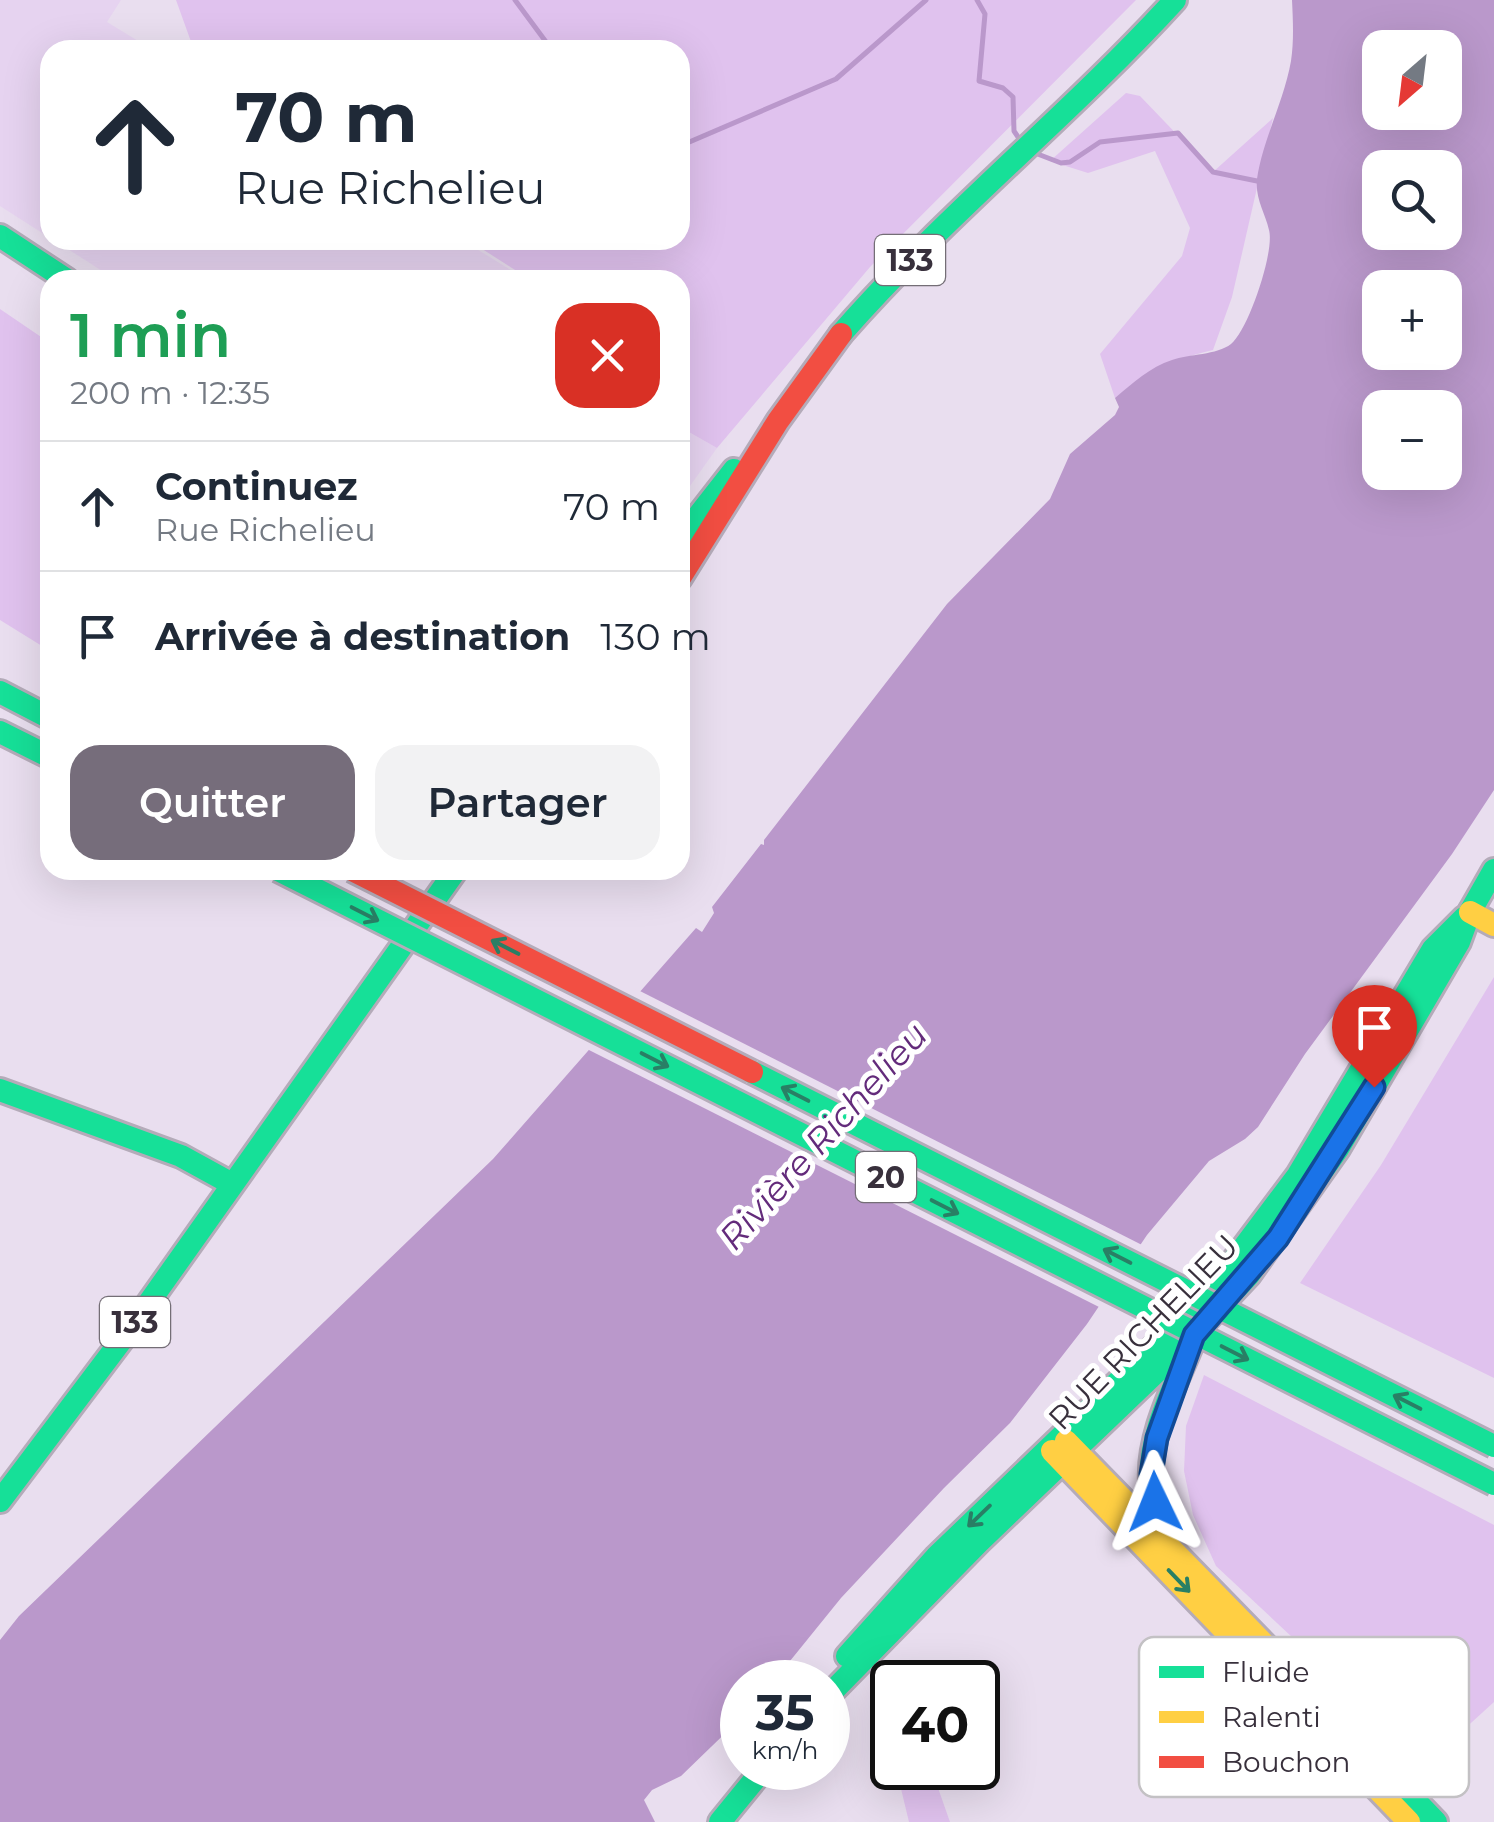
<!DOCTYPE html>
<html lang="fr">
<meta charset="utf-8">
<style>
body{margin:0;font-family:Montserrat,sans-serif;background:#f2f2f3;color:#1f2937;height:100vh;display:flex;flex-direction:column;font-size:38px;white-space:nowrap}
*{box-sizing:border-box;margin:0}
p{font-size:32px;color:#747a83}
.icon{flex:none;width:55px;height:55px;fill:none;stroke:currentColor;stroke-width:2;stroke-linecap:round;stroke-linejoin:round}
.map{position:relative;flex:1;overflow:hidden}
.details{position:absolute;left:40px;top:270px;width:650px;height:610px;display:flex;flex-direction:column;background:#fff;border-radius:30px;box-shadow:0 10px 40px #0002}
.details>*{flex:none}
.guide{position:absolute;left:40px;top:40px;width:650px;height:210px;border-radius:30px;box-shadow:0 10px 40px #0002;background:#fff;color:#1f2937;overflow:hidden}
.needle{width:65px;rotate:208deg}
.fabs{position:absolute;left:1362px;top:30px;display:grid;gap:20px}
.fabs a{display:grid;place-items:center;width:100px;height:100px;border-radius:20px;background:#fff;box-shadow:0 10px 40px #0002;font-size:50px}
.speed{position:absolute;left:720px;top:1660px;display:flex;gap:20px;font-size:50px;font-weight:700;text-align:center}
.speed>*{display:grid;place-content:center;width:130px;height:130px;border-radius:50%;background:#fff;box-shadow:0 10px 40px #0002;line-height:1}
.speed small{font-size:25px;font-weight:400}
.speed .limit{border:5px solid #111;border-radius:15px;background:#fff;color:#111}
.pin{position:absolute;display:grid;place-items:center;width:85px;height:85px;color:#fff;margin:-102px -42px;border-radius:50% 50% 50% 0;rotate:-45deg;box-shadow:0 0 10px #0007}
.pin .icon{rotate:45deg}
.me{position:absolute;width:110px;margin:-55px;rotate:358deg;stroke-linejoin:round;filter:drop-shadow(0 0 8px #0008)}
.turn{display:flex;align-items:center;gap:35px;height:210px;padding:0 30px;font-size:45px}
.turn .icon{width:130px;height:130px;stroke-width:2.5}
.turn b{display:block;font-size:70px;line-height:85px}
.round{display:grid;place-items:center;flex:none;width:105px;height:105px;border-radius:30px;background:#f2f2f3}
.summary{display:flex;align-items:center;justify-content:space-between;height:170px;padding:0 30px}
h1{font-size:60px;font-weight:600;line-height:75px;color:#1e9e55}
.action{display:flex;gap:20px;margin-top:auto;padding:20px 30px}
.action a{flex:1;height:115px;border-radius:30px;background:#766d7b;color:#fff;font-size:40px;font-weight:600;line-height:115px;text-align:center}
.action a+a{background:#f2f2f3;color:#1f2937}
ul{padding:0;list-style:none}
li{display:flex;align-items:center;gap:30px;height:130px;padding:0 30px;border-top:2px solid #e0e1e3}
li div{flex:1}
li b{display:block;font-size:38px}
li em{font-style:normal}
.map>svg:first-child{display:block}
</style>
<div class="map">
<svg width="1494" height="1822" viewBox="0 0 1494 1822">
<rect width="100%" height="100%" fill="#e9deef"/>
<!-- built -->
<path fill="#e6d3f0" d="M0 0H121L107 22 153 50H50V238L0 206Z
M54 240H462L527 280H116Z
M680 427 717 448 680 500Z"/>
<!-- green -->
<path fill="#e0c2ee" d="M176 0H1136L870 267 717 448 680 427V280H531L468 240H680V50H194Z
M1126 93 1140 96 1213 172 1273 118 1232 297 1213 350C1168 361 1152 368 1115 398L1100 354 1182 256 1190 228 1155 151 1088 173 1050 161Z
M0 309 50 343V651L0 620Z
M1494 977V1378L1300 1283 1381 1165Z
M1204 1375 1494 1525V1702L1427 1763 1216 1566 1193 1515 1184 1471 1186 1426Z
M896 1768H931L950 1822H909Z"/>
<!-- water -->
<path fill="#ba98cb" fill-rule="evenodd" d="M1292 0H1494V790L1452 854 1305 1054 1258 1127 1245 1139 1209 1161 1147 1235 1087 1324 1010 1423 944 1488 841 1598 773 1682H742V1717L681 1776 652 1790 644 1800 655 1822H0V1640L19 1616 493 1159 696 928 702 932 714 913 712 907 761 844 764 845V840L947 604 1050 499 1070 454 1115 415 1119 407 1115 398C1133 383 1150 367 1172 360 1189 354 1217 355 1231 344 1248 331 1275 251 1269 230 1265 212 1255 199 1257 179 1263 139 1284 101 1291 61 1294 41 1293 21 1292 0ZM1380 48H1445V112H1380ZM1380 168H1445V232H1380ZM1380 288H1445V352H1380ZM1380 408H1445V472H1380Z"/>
<!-- pier -->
<path fill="#e9deef" d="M636 989 1146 1247 1103 1309 585 1048Z"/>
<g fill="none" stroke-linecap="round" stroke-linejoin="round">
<!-- stream -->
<path stroke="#ba98cb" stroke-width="5" d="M515 0 552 50
M977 0 985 14 979 81 1003 88 1013 97 1014 131 1022 143
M680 146 836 79 926 0
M1035 153 1061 163 1070 162 1100 142 1178 133 1213 172 1257 181"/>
<defs>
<path id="fast" d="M0 236 67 280
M841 334C945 215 1069 116 1175 0
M680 539 734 470
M0 692 50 718
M0 732 50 757
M0 1090 181 1156 232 1184
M0 1501 133 1325 456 870
M1163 1537C1159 1519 1153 1500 1151 1482 1148 1434 1175 1386 1192 1343
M847 1656 936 1557 1148 1353 1222 1276 1298 1175 1433 949 1464 918
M1313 1694 1436 1822
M828 1696 979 1542 1172 1357 1249 1275 1338 1149 1459 942 1470 912 1494 870
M720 1822 764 1768"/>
<path id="slow" d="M1470 912 1494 925
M1066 1441 1313 1694
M1052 1451 1409 1822"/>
<path id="jam" d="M680 578 778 421 841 334"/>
</defs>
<!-- fast casing -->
<use href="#fast" stroke="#b4abb9" stroke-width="28"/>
<!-- slow casing -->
<use href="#slow" stroke="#b4abb9" stroke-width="28"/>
<!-- jam casing -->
<use href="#jam" stroke="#b4abb9" stroke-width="28"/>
<!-- fast -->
<use href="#fast" stroke="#16e098" stroke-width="22"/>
<!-- slow -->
<use href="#slow" stroke="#ffcf43" stroke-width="22"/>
<!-- jam -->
<use href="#jam" stroke="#f24e42" stroke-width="22"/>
<defs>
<path id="fast-bridge" d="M278 870 1494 1484
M752 1072 1494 1446"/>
<path id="jam-bridge" d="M352 870 752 1072"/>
</defs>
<!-- fast-bridge casing -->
<use href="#fast-bridge" stroke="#b4abb9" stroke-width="28" stroke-linecap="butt"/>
<!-- jam-bridge casing -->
<use href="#jam-bridge" stroke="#b4abb9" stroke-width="28" stroke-linecap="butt"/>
<!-- fast-bridge -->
<use href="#fast-bridge" stroke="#16e098" stroke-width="22"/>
<!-- jam-bridge -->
<use href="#jam-bridge" stroke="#f24e42" stroke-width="22"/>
</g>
<!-- one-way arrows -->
<defs><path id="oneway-shaft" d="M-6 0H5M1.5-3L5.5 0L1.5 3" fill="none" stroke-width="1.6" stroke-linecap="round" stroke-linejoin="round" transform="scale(2.5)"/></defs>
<g stroke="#297f65">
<use href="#oneway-shaft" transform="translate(365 914) rotate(27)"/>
<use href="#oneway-shaft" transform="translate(505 947) rotate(-153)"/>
<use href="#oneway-shaft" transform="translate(655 1060) rotate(27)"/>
<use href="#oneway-shaft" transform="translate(795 1094) rotate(-153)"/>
<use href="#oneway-shaft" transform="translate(945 1207) rotate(27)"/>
<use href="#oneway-shaft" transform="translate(1117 1256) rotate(-153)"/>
<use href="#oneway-shaft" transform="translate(1235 1353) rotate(27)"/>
<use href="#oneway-shaft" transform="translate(1407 1402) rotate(-153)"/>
<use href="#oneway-shaft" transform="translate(979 1516) rotate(136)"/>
<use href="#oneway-shaft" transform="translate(1179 1581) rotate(46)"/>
</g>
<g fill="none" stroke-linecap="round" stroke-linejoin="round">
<defs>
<path id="route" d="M1155 1502 1151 1474 1157 1438 1194 1335 1278 1238 1374 1087"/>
</defs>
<!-- route casing -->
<use href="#route" stroke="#114b97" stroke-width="25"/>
<!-- route -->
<use href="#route" stroke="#1a73e8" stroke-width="18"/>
</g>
<g text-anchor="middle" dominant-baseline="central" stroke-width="10" stroke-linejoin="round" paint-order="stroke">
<!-- shield labels -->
<g fill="#fff" stroke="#746e76" stroke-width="2.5">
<rect x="875" y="235" width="70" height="50" rx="8"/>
<rect x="856" y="1152" width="60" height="50" rx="8"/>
<rect x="100" y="1297" width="70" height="50" rx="8"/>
</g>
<g font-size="30" font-weight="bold" fill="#38303c">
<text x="910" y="260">133</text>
<text x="886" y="1177">20</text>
<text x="135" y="1322">133</text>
</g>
<!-- street labels -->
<g font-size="32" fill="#38303c" stroke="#fff">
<text transform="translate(1143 1332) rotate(-46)">RUE RICHELIEU</text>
</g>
<!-- water labels -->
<g font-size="35" font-style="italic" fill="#632b7b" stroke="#fff">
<text transform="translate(823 1136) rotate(-48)">Rivière Richelieu</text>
</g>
</g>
<!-- legend -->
<rect x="1139" y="1637" width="330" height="160" rx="15" fill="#fff" stroke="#c3c1c4" stroke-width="2.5"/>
<rect x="1159" y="1666" width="45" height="12" fill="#16e098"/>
<rect x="1159" y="1711" width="45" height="12" fill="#ffcf43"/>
<rect x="1159" y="1756" width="45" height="12" fill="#f24e42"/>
<g font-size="28" fill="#38303c">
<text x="1222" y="1682">Fluide</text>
<text x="1222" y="1727">Ralenti</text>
<text x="1222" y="1772">Bouchon</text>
</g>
</svg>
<div class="fabs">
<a><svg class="needle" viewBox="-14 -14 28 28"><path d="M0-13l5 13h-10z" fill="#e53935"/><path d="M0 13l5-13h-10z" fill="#747a83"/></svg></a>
<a><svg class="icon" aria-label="search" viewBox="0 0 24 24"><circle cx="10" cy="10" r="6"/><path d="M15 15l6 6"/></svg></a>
<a>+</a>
<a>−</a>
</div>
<div class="speed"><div>35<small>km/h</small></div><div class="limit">40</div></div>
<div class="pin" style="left:1374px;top:1087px;background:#d93025"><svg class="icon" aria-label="arrive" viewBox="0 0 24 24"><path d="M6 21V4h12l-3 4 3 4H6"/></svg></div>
<svg class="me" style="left:1155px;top:1502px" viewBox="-20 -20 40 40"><path d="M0-17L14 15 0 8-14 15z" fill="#1a73e8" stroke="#fff" stroke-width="4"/></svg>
<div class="guide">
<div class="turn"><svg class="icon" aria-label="ahead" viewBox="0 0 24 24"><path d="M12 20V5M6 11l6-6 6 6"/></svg><div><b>70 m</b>Rue Richelieu</div></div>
</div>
<section class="details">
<div class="summary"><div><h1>1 min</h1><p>200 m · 12:35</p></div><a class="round" style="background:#d93025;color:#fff"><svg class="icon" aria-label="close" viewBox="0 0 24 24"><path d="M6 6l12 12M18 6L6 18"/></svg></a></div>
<ul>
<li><svg class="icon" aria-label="ahead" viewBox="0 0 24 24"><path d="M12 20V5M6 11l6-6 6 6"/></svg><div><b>Continuez</b><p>Rue Richelieu</p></div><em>70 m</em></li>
<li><svg class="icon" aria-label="arrive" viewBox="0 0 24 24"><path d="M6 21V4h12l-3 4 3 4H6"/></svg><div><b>Arrivée à destination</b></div><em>130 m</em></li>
</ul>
<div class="action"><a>Quitter</a><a>Partager</a></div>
</section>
</div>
